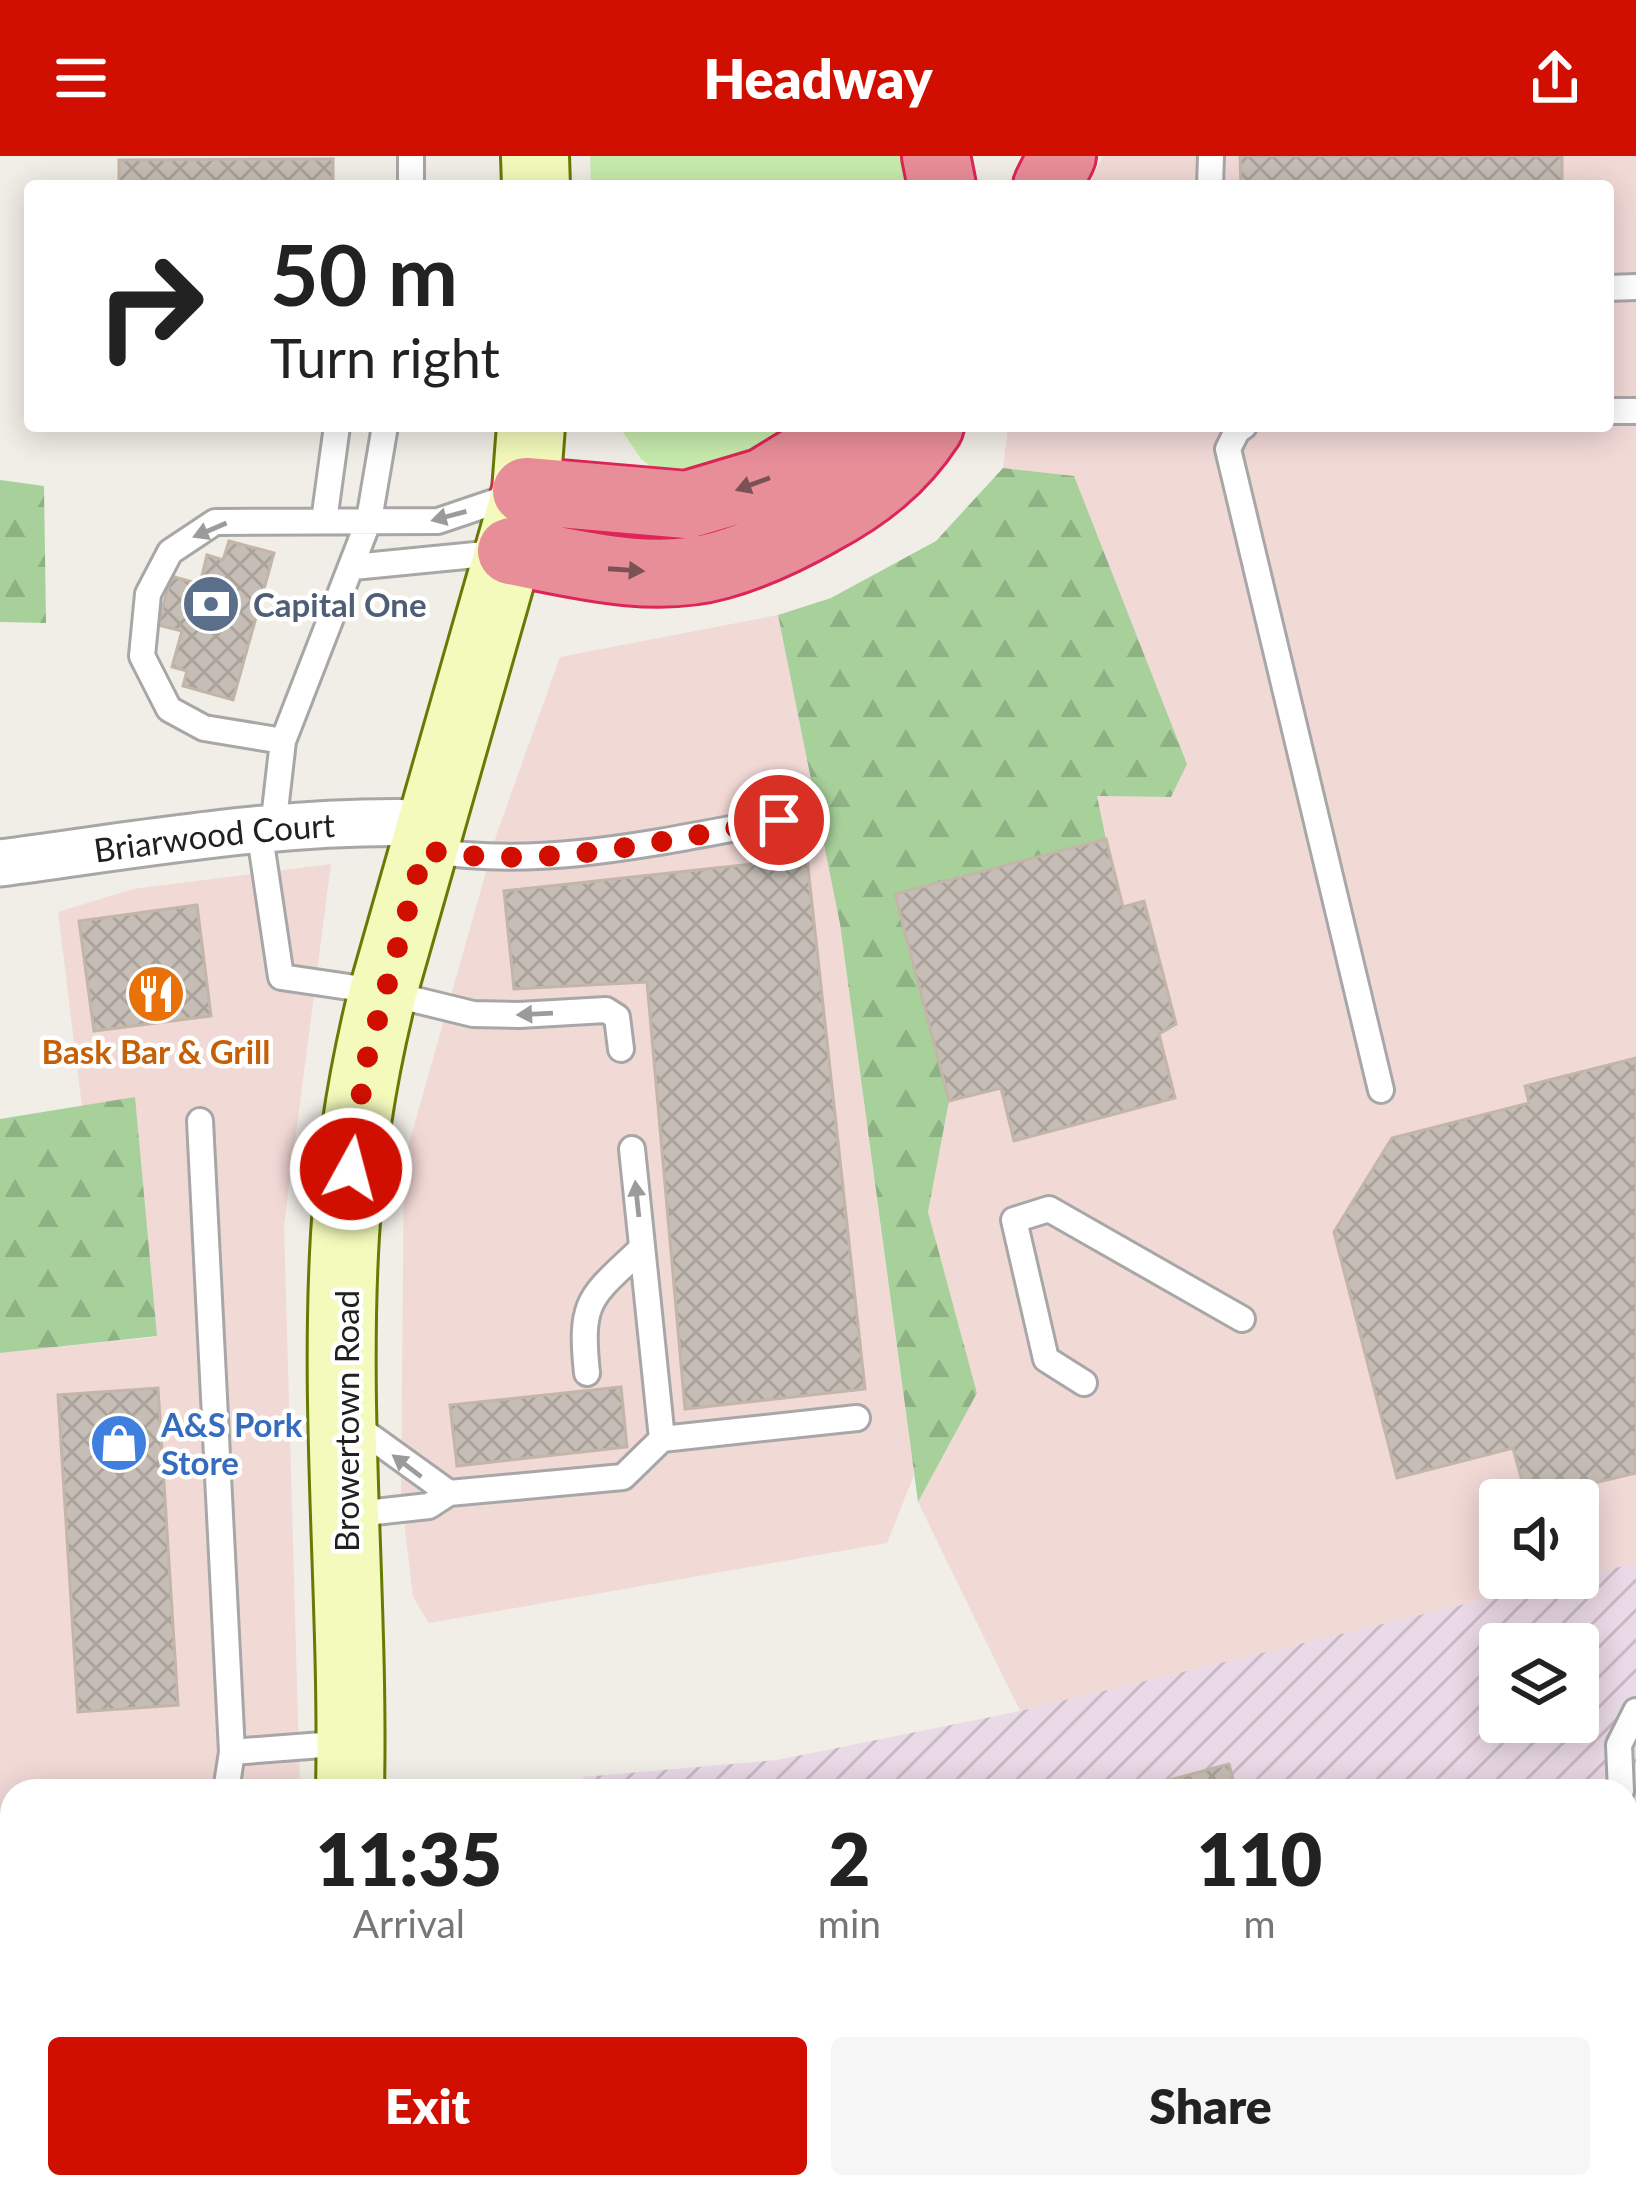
<!DOCTYPE html>
<style>
body{margin:0;font-family:Lato,sans-serif;background:#f6f6f6;color:#222;height:100vh;display:flex;flex-direction:column;font-size:45px;white-space:nowrap}
*{box-sizing:border-box;margin:0}
p{font-size:39px;color:#767676}
.icon{flex:none;width:66px;height:66px;fill:none;stroke:currentColor;stroke-width:2;stroke-linecap:round;stroke-linejoin:round}
.map{position:relative;flex:1;overflow:hidden}
.panel{position:absolute;left:0px;top:1623px;width:1638px;height:420px;display:flex;flex-direction:column;background:#fff;border-radius:36px 36px 0 0;box-shadow:0 6px 30px #0003}
.panel>*{flex:none}
.hud{position:absolute;left:24px;top:24px;width:1590px;height:252px;border-radius:12px;box-shadow:0 6px 30px #0003;background:#fff;color:#222;overflow:hidden}
.tools{position:absolute;left:1479px;top:1323px;display:grid;gap:24px}
.tools a{display:grid;place-items:center;width:120px;height:120px;border-radius:12px;background:#fff;box-shadow:0 6px 30px #0003;font-size:60px}
.pin{position:absolute;display:grid;place-items:center;width:102px;height:102px;color:#fff;margin:-51px;border:6px solid #fff;border-radius:50%;box-shadow:0 3px 12px #0007}
.me{position:absolute;width:132px;margin:-66px;rotate:7deg;stroke-linejoin:round;filter:drop-shadow(0 0 9px #0008)}
.turn{display:flex;align-items:center;gap:42px;height:252px;padding:0 48px;font-size:54px}
.turn .icon{width:156px;height:156px;stroke-width:2.5}
.turn b{display:block;font-size:84px;line-height:102px}
.eta{display:flex;justify-content:space-evenly;align-items:center;height:204px;text-align:center}
.eta b{font-size:72px;font-weight:800;line-height:84px}
.primary-button{display:flex;gap:24px;margin-top:auto;padding:24px 48px}
.primary-button a{flex:1;height:138px;border-radius:12px;background:#d10f00;color:#fff;font-size:48px;font-weight:800;line-height:138px;text-align:center}
.primary-button a+a{background:#f6f6f6;color:#222}
header{display:flex;justify-content:space-between;align-items:center;height:156px;padding:0 48px;background:#d10f00;color:#fff;font-size:54px;font-weight:800}
.map>svg:first-child{display:block}
</style>
<header><svg class="icon" aria-label="menu" viewBox="0 0 24 24"><path d="M4 6h16M4 12h16M4 18h16"/></svg>Headway<svg class="icon" aria-label="share" viewBox="0 0 24 24"><path d="M12 15V3M7 8l5-5 5 5M5 13v7h14v-7"/></svg></header>
<div class="map">
<svg width="1636" height="2043" viewBox="0 0 1636 2043">
<defs>
<pattern id="industrial-furrows" width="10" height="10" patternUnits="userSpaceOnUse" patternTransform="scale(3)"><rect width="10" height="10" fill="#ead9e6"/><path d="M-1 1l2-2M0 10L10 0M9 11l2-2" fill="none" stroke="#c8bac5"/></pattern>
<pattern id="forest-firs" width="22" height="20" patternUnits="userSpaceOnUse" patternTransform="scale(3)"><rect width="22" height="20" fill="#a7d09b"/><path d="M5 1l3.5 6h-7zM16 11l3.5 6h-7z" fill="#8fb285"/></pattern>
<pattern id="building-cross-hatch" width="8" height="8" patternUnits="userSpaceOnUse" patternTransform="scale(3)"><rect width="8" height="8" fill="#c6beb6"/><path d="M0 0l8 8M0 8l8-8" fill="none" stroke="#aaa39c"/></pattern>
</defs>
<rect width="100%" height="100%" fill="#f1eee7"/>
<!-- commercial -->
<path fill="#f1d9d6" d="M1103 0H1636V1407L1578 1421V1344H1500V1422H1574L1020 1555 918 1346 977 1236 928 1056 949 945 895 738 1106 682 1096 640 1171 641 1074 321 1003 312 1008 270H1608V30H1088Z
M778 459 840 768 914 1319 887 1387 429 1467 413 1441 401 1339 404 1005 497 677 560 501Z
M331 708 284 1070 300 1635H12V2031H332L334 2043H0V1197L156 1181 134 942 82 950 58 756 133 733Z
M438 2031H615L617 2043H439Z"/>
<!-- industrial -->
<path fill="url(#industrial-furrows)" fill-rule="evenodd" d="M1636 1407V2043H617L615 2031H1626V1635H585L583 1621 777 1604 1020 1555ZM1500 1488H1578V1566H1500Z"/>
<!-- grass -->
<path fill="#c7ebad" d="M590 0H903L906 30H591Z
M619 270H813L749 307 671 326 641 303Z"/>
<!-- forest -->
<path fill="url(#forest-firs)" d="M1003 312 1074 320 1187 608 1171 641 1097 640 1106 683 895 739 949 945 928 1056 977 1237 918 1346 840 768 778 459 831 442 936 385Z
M0 324 44 330 46 467 0 466Z
M135 941 157 1180 0 1197V963Z"/>
<!-- building -->
<path fill="url(#building-cross-hatch)" stroke="#c3b6a9" stroke-width="3" d="M1240 0H1562V30H1241Z
M333 3V30H119V4Z
M229 385 274 397 233 544 183 530 187 515 172 511 182 475 158 469 171 420 200 428 207 399 223 404Z
M1106 683 1123 751 1144 745 1176 868 1159 878 1175 942 1014 985 1001 932 949 945 895 738Z
M807 702 865 1233 685 1253 647 826 514 833 504 735Z
M197 749 211 860 94 875 79 765Z
M1636 902V1317L1527 1343 1513 1292 1397 1322 1334 1076 1392 982 1529 947 1525 930Z
M621 1231 627 1291 457 1310 450 1249Z
M158 1232 178 1549 78 1556 58 1239Z
M1229 1608 1236 1635H1129Z
M12 1873V2031H133L135 2043H15L0 2024V1875Z
M1626 1959 1636 1998V2043H1366L1363 2031H1626Z
M456 2031H566L565 2043H458Z
M649 2031H807L809 2040 652 2043Z
M1100 2031H1287L1291 2043H1103Z"/>
<g fill="none" stroke-linecap="round" stroke-linejoin="round">
<defs>
<path id="lane" d="M411 0V30
M1210 30 1211 0
M1608 132 1636 131
M1608 255H1636
M1244 270 1237 275 1228 293 1381 934
M324 365 337 270
M353 411 506 396
M283 585 204 572 169 553 142 500 148 438 170 396 215 366 438 365 518 338
M273 672 283 585 369 364 385 270
M259 673 281 821 383 836 473 858 519 859 606 854 617 861 621 893
M425 694C545 714 661 685 779 664
M200 965 232 1596 348 1587
M632 993 662 1283
M587 1217C579 1142 591 1141 642 1092
M1084 1227 1046 1203 1014 1064 1049 1053 1242 1163
M449 1337 623 1321 662 1283 857 1262
M348 1359 429 1350 449 1337 349 1265
M226 1635 232 1596
M1621 1635 1619 1589 1636 1555
M1626 1671 1636 1713
M197 2031 199 2043
M279 2031 281 2043
M1011 2043 1012 2031"/>
<g id="street">
<path id="s1" d="M0 707C143 688 287 662 431 667"/>
</g>
<path id="secondary" d="M535 0 536 30
M350 1635C354 1450 334 1264 345 1079 350 997 363 916 383 836L526 335 531 270
M377 2031 380 2043"/>
<path id="highway" d="M936 0 942 30
M1047 30 1062 0
M526 335 687 349 764 326 855 270
M511 395C577 408 654 428 720 409 756 399 789 383 821 365 866 341 902 313 930 270"/>
</defs>
<!-- lane casing -->
<use href="#lane" stroke="#a7a7a7" stroke-width="30"/>
<!-- street casing -->
<use href="#street" stroke="#a7a7a7" stroke-width="51"/>
<!-- secondary casing -->
<use href="#secondary" stroke="#657b04" stroke-width="72"/>
<!-- highway casing -->
<use href="#highway" stroke="#dd2557" stroke-width="72"/>
<!-- lane -->
<use href="#lane" stroke="#fff" stroke-width="24"/>
<!-- street -->
<use href="#street" stroke="#fff" stroke-width="45"/>
<!-- secondary -->
<use href="#secondary" stroke="#f3fabb" stroke-width="66"/>
<!-- highway -->
<use href="#highway" stroke="#e88e99" stroke-width="66"/>
</g>
<!-- one-way arrows -->
<defs><path id="oneway-solid" d="M-6-.8H1V-3.2L6.5 0L1 3.2V.8H-6Z" transform="scale(3)"/></defs>
<g fill="#7a5256">
<use href="#oneway-solid" transform="translate(753 328) rotate(160)"/>
<use href="#oneway-solid" transform="translate(626 414) rotate(4)"/>
</g>
<g fill="#9b9b9b">
<use href="#oneway-solid" transform="translate(449 360) rotate(165)"/>
<use href="#oneway-solid" transform="translate(210 374) rotate(157)"/>
<use href="#oneway-solid" transform="translate(535 858) rotate(177)"/>
<use href="#oneway-solid" transform="translate(637 1043) rotate(-96)"/>
<use href="#oneway-solid" transform="translate(407 1310) rotate(-143)"/>
</g>
<g fill="none" stroke-linecap="round" stroke-linejoin="round">
<!-- route -->
<path stroke="#d10f00" stroke-width="21" stroke-dasharray="0 37.8" d="M351 1013 365 910 424 694C546 715 659 685 779 664"/>
</g>
<!-- icons -->
<defs>
<symbol id="bank-disc" viewBox="-11 -11 22 22"><circle r="9.5" fill="#5c6f8a" stroke="#fff"/><path d="M-6-4H6V4H-6ZM0-2.3a2.3 2.3 0 1 0 0 4.6a2.3 2.3 0 1 0 0-4.6Z" fill="#fff"/></symbol>
<symbol id="restaurant-disc" viewBox="-11 -11 22 22"><circle r="9.5" fill="#e8710a" stroke="#fff"/><path d="M-5-6h1v4h1v-4h1v4h1v-4h1v5L-1.5 .5V6h-2V.5L-5-1ZM5-6V6H3V1.5H1.5Q1.5-4 5-6Z" fill="#fff"/></symbol>
<symbol id="shop-disc" viewBox="-11 -11 22 22"><circle r="9.5" fill="#3f7fe0" stroke="#fff"/><path d="M-5-2.5h2.3a2.7 3.5 0 0 1 5.4 0H5L5.5 6h-11ZM-1.5-2.5h3a1.5 2.3 0 0 0-3 0Z" fill="#fff"/></symbol>
</defs>
<g fill-rule="evenodd">
<use href="#bank-disc" x="178" y="415" width="66" height="66"/>
<use href="#restaurant-disc" x="123" y="805" width="66" height="66"/>
<use href="#shop-disc" x="86" y="1254" width="66" height="66"/>
</g>
<g text-anchor="middle" dominant-baseline="central" stroke-width="9" stroke-linejoin="round" paint-order="stroke">
<!-- service labels -->
<g font-size="33" font-weight="bold" fill="#4e5e75" stroke="#fff" text-anchor="start">
<text x="253" y="448">Capital One</text>
</g>
<!-- street labels -->
<g font-size="33" fill="#202020" stroke="#fff">
<text stroke="none"><textPath href="#s1" startOffset="216">Briarwood Court</textPath></text>
<text transform="translate(346 1265) rotate(-90)">Browertown Road</text>
</g>
<!-- food labels -->
<g font-size="33" font-weight="bold" fill="#c56008" stroke="#fff">
<text x="156" y="895">Bask Bar &amp; Grill</text>
</g>
<!-- shop labels -->
<g font-size="33" font-weight="bold" fill="#366cbe" stroke="#fff" text-anchor="start">
<text x="161" y="1268">A&amp;S Pork<tspan x="161" dy="38">Store</tspan></text>
</g>
</g>
</svg>
<div class="tools">
<a><svg class="icon" aria-label="sound" viewBox="0 0 24 24"><path d="M4 9h4l5-4v14l-5-4H4zM17 9q2 3 0 6"/></svg></a>
<a><svg class="icon" aria-label="layers" viewBox="0 0 24 24"><path d="M12 4l9 5-9 5-9-5zM3 14l9 5 9-5"/></svg></a>
</div>
<div class="pin" style="left:779px;top:664px;background:#d93025"><svg class="icon" aria-label="arrive" viewBox="0 0 24 24"><path d="M6 21V4h12l-3 4 3 4H6"/></svg></div>
<svg class="me" style="left:351px;top:1013px" viewBox="-20 -20 40 40"><circle r="17" fill="#d10f00" stroke="#fff" stroke-width="3"/><path d="M0-11L8 9 0 5-8 9z" fill="#fff"/></svg>
<div class="hud">
<div class="turn"><svg class="icon" aria-label="right" viewBox="0 0 24 24"><path d="M7 20v-9h11M14 6l5 5-5 5"/></svg><div><b>50 m</b>Turn right</div></div>
</div>
<section class="panel">
<div class="eta">
<div><b>11:35</b><p>Arrival</p></div>
<div><b>2</b><p>min</p></div>
<div><b>110</b><p>m</p></div>
</div>
<div class="primary-button"><a>Exit</a><a>Share</a></div>
</section>
</div>
